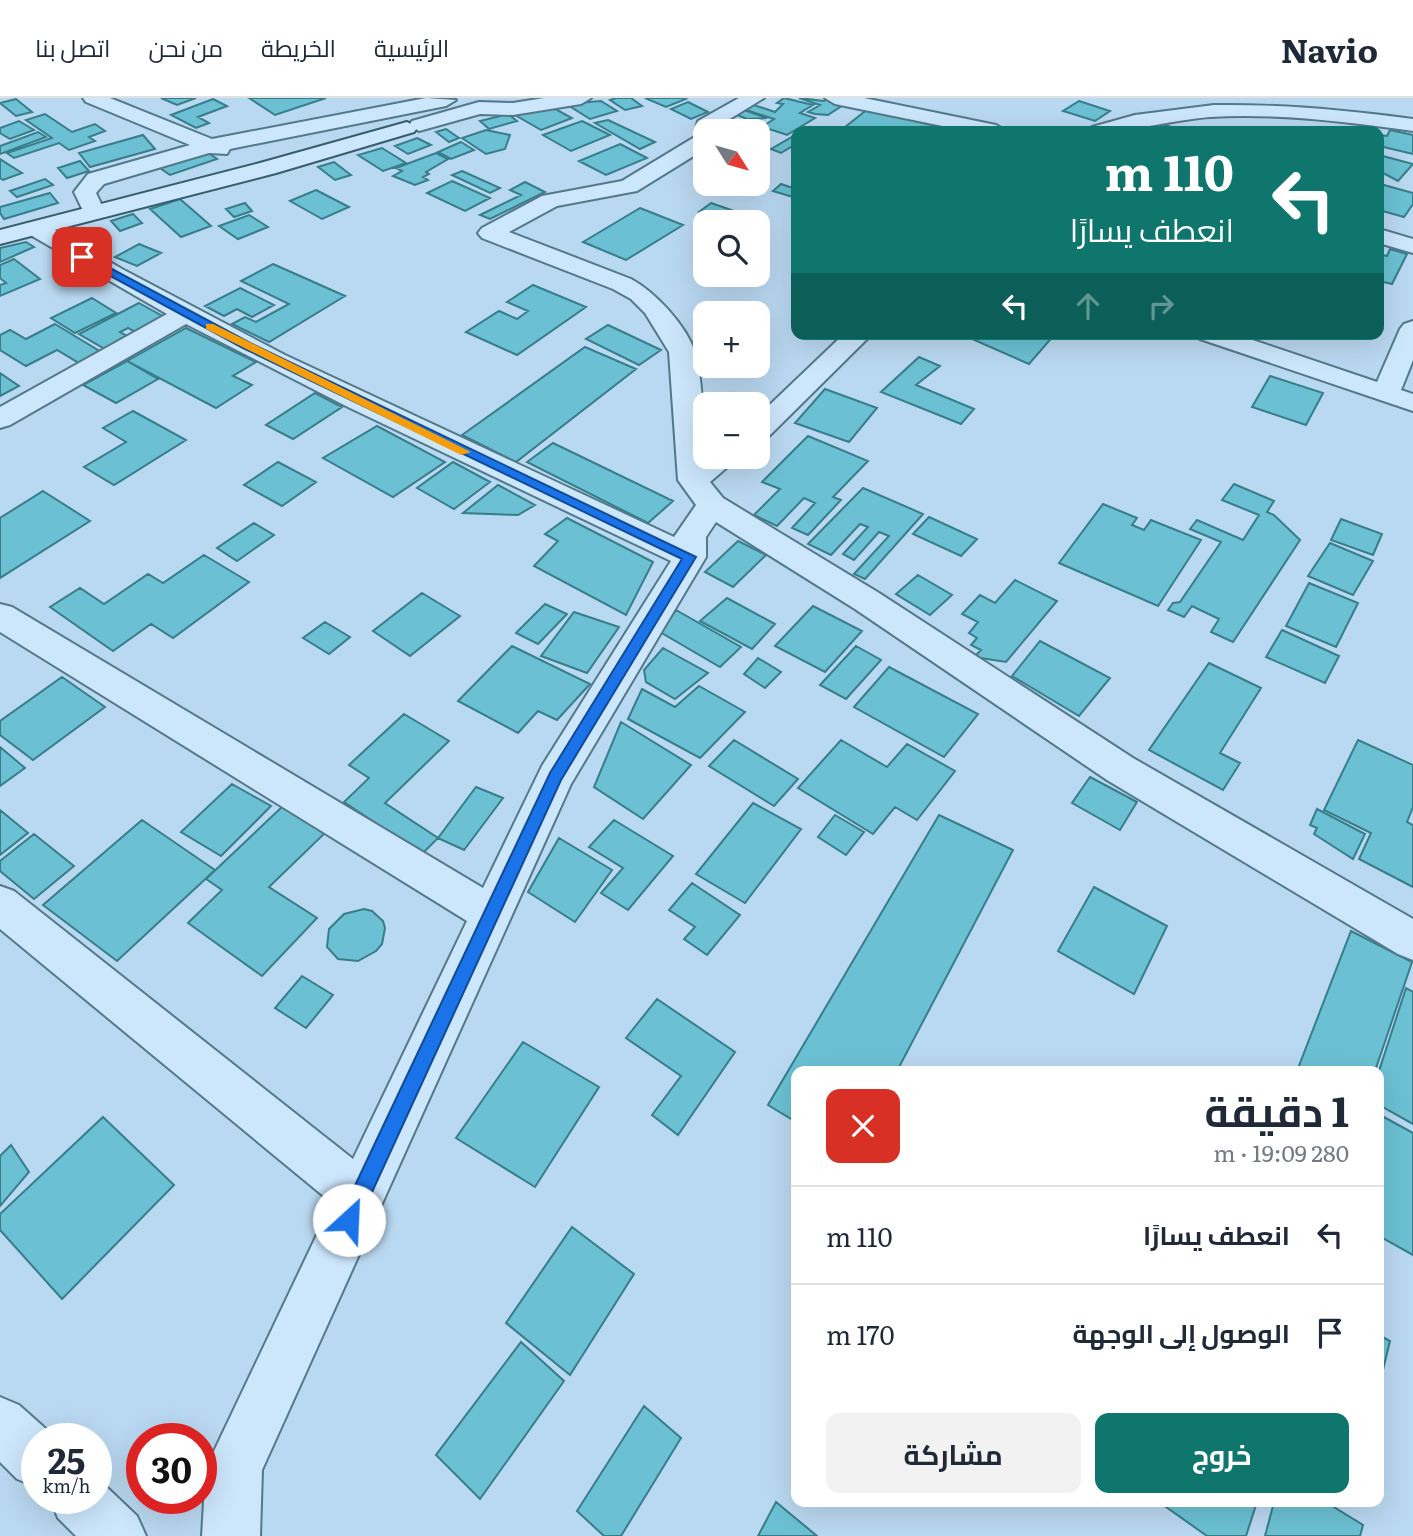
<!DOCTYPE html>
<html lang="ar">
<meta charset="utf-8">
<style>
body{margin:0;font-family:Literata,Cairo,serif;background:#f2f2f3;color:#1f2937;direction:rtl;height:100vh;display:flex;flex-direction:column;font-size:26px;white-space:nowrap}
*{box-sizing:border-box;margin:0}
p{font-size:23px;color:#747a83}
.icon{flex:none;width:38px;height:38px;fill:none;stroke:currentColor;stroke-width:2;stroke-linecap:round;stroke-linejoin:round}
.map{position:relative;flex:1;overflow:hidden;direction:ltr}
.drawer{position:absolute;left:791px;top:968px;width:593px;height:441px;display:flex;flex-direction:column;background:#fff;border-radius:14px;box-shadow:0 7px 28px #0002;direction:rtl}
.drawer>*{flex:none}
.hud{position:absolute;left:791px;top:28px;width:593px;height:214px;border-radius:14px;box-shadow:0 7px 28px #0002;direction:rtl;background:#0f766e;color:#fff;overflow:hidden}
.needle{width:46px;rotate:127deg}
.controls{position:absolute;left:693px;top:21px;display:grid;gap:14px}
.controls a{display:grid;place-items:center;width:77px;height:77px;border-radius:14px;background:#fff;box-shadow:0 7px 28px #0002;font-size:35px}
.speed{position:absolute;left:21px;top:1325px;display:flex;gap:14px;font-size:35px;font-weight:700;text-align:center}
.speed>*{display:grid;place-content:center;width:91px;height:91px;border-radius:50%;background:#fff;box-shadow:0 7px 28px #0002;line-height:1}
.speed small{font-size:18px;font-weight:400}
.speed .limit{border:10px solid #d22;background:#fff;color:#111}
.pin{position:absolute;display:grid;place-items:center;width:60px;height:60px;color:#fff;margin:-30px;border-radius:14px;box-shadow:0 4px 10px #0006}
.me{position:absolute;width:77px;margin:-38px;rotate:25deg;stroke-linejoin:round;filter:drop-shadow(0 0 5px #0008)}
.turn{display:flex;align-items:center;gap:24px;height:147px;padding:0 35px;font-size:32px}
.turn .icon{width:91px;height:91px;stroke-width:2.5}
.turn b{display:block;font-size:49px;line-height:60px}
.lanes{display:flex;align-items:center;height:66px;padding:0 35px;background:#0003;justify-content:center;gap:35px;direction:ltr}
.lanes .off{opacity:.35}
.round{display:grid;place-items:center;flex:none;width:74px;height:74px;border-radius:14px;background:#f2f2f3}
.headline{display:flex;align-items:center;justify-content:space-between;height:119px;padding:0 35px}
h1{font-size:42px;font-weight:700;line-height:52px}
.action{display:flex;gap:14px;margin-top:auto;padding:14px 35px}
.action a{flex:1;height:80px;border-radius:14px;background:#0f766e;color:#fff;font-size:28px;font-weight:700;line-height:80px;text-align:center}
.action a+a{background:#f2f2f3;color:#1f2937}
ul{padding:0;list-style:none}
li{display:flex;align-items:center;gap:21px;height:98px;padding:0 35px;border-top:2px solid #e0e1e3}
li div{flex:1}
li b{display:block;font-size:26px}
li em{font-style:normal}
header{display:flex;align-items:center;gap:42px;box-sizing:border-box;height:98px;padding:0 35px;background:#fff;border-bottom:2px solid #e0e1e3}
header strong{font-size:33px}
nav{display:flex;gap:38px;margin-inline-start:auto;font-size:24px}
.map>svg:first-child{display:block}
</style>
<header>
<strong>Navio</strong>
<nav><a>الرئيسية</a><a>الخريطة</a><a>من نحن</a><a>اتصل بنا</a></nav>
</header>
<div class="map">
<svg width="1413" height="1438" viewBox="0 0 1413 1438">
<rect width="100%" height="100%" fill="#b9d8f1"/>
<!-- building -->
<path fill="#6bc1d3" stroke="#377d8a" stroke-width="2" d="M161 0H196L177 7Z
M249 0H326L275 17Z
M616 0H631L642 8 625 12 610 2Z
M645 0H684L686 1 666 9Z
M784 0 813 7 800 15 815 20 787 37 751 25 755 23 765 27 774 21 746 12 754 7 775 14 783 6 777 5Z
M799 0 824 3 829 0 846 5 828 17 815 16 808 14 820 7Z
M16 1 32 14 16 18 0 5Z
M213 1 227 8 198 19 209 25 196 30 171 17Z
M601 3 617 13 590 21 566 6Z
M1079 3 1110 13 1095 23 1063 13Z
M688 4 708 14 691 21 671 11Z
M546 6 572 20 541 32 515 17Z
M869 10 943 30 939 33H840Z
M741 11 767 20 747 21 732 15Z
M45 16 72 34 95 26 105 33 89 39 95 43 69 52 59 45 14 60 7 55 52 40 26 22Z
M508 16 517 23 489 31 480 23Z
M1147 21 1183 33 1134 31Z
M608 22 655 44 640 51 595 25Z
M19 23 34 32 10 41 0 35V30Z
M582 23 610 37 571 53 543 37Z
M446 31 459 40 449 44 436 34Z
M486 32 510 37 505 51 486 56 462 40Z
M1390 32 1413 37V56L1379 48V37L1387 38Z
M38 34 46 39 0 56V48Z
M143 37 155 51 90 69 79 55Z
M792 39 796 41V46L781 55 771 51Z
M417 40 431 47 408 56 395 48Z
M461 44 474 52 451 61 438 54Z
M620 46 647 60 606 77 579 63Z
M382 50 406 65 383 73 358 57Z
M207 54 217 61 170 77 160 70Z
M436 55 448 61 426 74 429 76 423 79 428 82 415 87 393 78 402 73 396 70Z
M1379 57 1413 66 1398 83 1379 73Z
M0 61 22 75 3 82 0 80Z
M80 63 89 73 67 80 58 70Z
M334 64 351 77 335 82 318 69Z
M462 73 500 90 490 95 452 77Z
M45 81 53 87 17 99 10 93Z
M452 83 490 100 465 113 427 95Z
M525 84 545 94 490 121 480 117 521 97 510 92Z
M781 86 796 91V100L773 93Z
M1384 87 1413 95V106L1404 119 1379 112V94Z
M316 92 349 109 322 121 290 103Z
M50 95 58 105 4 121 0 115V109Z
M180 101 211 128 181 139 150 111Z
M245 105 252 113 234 119 226 111Z
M711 105 740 115 728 124 699 114Z
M640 110 683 127 626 162 583 144Z
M133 116 142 125 120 133 111 123Z
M249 117 268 129 238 141 219 128Z
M26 144 34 149 0 164V150Z
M139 146 161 155 137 168 115 159Z
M1390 151 1407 156 1392 186 1379 183V156L1387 158Z
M14 161 40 181 0 198V187L6 185 0 180V167Z
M273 166 345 198 269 244 232 226 245 219 256 224 289 206 241 183Z
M533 187 586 209 517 257 466 234 499 213 517 221 528 213 507 204Z
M240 190 274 207 252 219 237 211 224 218 205 208Z
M92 200 116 215 75 235 51 220Z
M139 205 166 220 137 235 128 230 120 234 129 239 105 251 79 236Z
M55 226 101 254 79 265 57 252 26 268 0 252V237L10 232 26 241Z
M608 227 661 252 639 267 586 241Z
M186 230 256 264 233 278 252 287 216 310 127 263Z
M977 236H1055L1029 266 972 241Z
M585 249 636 271 516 364 462 337Z
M919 259 940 268 916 287 974 311 961 326 881 294Z
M127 263 158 281 116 305 83 287Z
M0 275 19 288 0 298Z
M1270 278 1323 295 1306 327 1252 309Z
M825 291 877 310 849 344 795 325Z
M315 295 342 309 293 341 266 327Z
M133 313 186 342 114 387 84 369 126 344 103 330Z
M377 328 445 364 393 399 323 360Z
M808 338 868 363 833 399 841 402 808 437 792 430 815 405 804 400 777 428 754 417 780 391 762 384Z
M553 345 673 403 648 425 527 364Z
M278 364 316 384 282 408 244 387Z
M453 364 490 384 454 411 417 390Z
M1234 386 1274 403 1267 414 1274 417 1300 442 1233 544 1211 534 1219 521 1192 508 1184 519 1168 512 1173 505 1180 504 1221 444 1190 431 1197 422 1243 442 1259 417 1222 402Z
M498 387 535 407 518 417 463 415Z
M863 390 923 416 865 481 854 476 889 438 879 434 854 462 843 456 868 429 860 426 831 457 808 446Z
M43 393 90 423 0 480V420Z
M1103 406 1137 420 1132 427 1144 432 1151 422 1201 442 1158 508 1059 465Z
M929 419 977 441 961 458 913 436Z
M567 420 653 464 626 517 534 468 558 443 545 436Z
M1341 421 1382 436 1373 457 1331 442Z
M254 425 274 437 237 463 217 450Z
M738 443 766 457 733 489 705 474Z
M1330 445 1373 463 1353 497 1308 478Z
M204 457 249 484 173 540 151 526 113 553 50 509 80 490 104 506 148 476 163 485Z
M918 477 952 497 930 517 896 496Z
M1015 482 1057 503 1006 564 974 559 981 552 971 547 977 540 969 535 978 524 962 516 980 497 995 505Z
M1309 485 1358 505 1336 549 1286 528Z
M422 495 460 518 410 558 373 533Z
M727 500 775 526 752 551 700 523Z
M545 506 567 516 538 546 516 535Z
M813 508 862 533 825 574 775 548Z
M676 512 741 549 720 569 660 534Z
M574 514 619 529 587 575 541 558Z
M325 524 350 539 329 556 303 540Z
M1282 532 1339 558 1325 585 1266 559Z
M1040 543 1110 580 1079 618 1012 578Z
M512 548 590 586 557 622 538 613 518 635 458 603Z
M856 548 881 562 846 601 820 587Z
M663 550 708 575 675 601 646 584 644 572Z
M758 560 781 574 765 590 744 576Z
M1209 565 1261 590 1220 655 1240 665 1223 692 1149 652Z
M889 569 978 616 944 659 854 609Z
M62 579 105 609 33 662 0 637V623Z
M699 588 745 614 700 660 628 621 642 591 675 609Z
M404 616 449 643 385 705 438 740 422 756 344 704 369 680 349 667Z
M621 624 691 667 643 721 594 689Z
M734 642 798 681 774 708 709 668Z
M841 642 887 669 907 646 955 673 917 722 895 709 873 736 798 690Z
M1358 642 1413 667V709L1407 724 1413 727V789L1359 761 1371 735 1324 712Z
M0 649 25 670 0 688Z
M1090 679 1137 704 1120 732 1072 705Z
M232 686 271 708 221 758 181 734Z
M476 689 503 700 464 752 438 740Z
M753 705 801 731 745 805 696 776Z
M284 707 326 734 269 789 317 820 262 878 188 825 222 792 206 781Z
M1317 711 1365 736 1353 761 1314 736 1317 730 1310 727Z
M0 712 28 735 0 757Z
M835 717 864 734 846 757 818 739Z
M939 717 1013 752 897 973H796V1024L768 1007Z
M142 722 215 772 117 863 43 807Z
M614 722 673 758 628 812 601 795 623 770 589 749Z
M34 736 74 768 34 801 0 773V763Z
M559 740 612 772 575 824 528 794Z
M692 785 740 817 707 857 684 841 695 829 669 812Z
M1094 789 1167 828 1134 896 1058 853Z
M364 811 372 813 383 823 385 830 382 846 376 853 358 863 338 861 327 849 329 831 344 816Z
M1351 833 1412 864 1375 973H1297Z
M302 878 333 897 306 930 275 910Z
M1406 890 1413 894V1026L1379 1007V973Z
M657 901 735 954 678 1037 652 1017 681 978 626 940Z
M523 944 599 989 535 1089 456 1040Z
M1382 1018 1413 1035V1157L1379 1138Z
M103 1019 174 1087 62 1201 0 1132V1116Z
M11 1047 29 1074 0 1108V1058Z
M572 1129 634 1176 570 1277 506 1225Z
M1379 1237 1390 1243 1379 1288Z
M521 1244 564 1283 480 1401 436 1357Z
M644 1308 681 1340 621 1438H604L577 1413Z
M776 1404 817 1438H758Z
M1159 1404H1257L1246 1438H1207Z
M1274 1404H1336L1334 1409 1363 1427 1360 1438H1265Z"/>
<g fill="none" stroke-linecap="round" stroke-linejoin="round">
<defs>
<path id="street" d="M83 0H110L212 41 426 0 456 2 446 8 230 51 227 56 209 55 104 86 96 95 105 114 94 121 86 119 74 94 88 76 190 47 86 4Z
M544 0H591L581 6 513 17 480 16 419 33 409 27 412 23 479 4 513 5Z
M739 0H764L715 30V33H705V51L637 93 557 108 509 134 631 181C655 194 686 227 695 254 702 273 704 336 705 359H739L710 384 723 400 879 495 1133 660 1413 821V862L1398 856 1107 682 855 511 716 424 706 439V459L571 686 262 1372 260 1438H202L206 1370 332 1105 0 831V788L14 793 353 1061 467 823 0 534V506L12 509 483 790 542 668 671 463 348 309 186 226 10 327 0 330V309L167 216 27 135 23 130 27 125H43L122 171 285 257 674 439 696 407 678 382 669 254 645 215 631 201 613 191 482 140 478 135 482 130 542 98 622 83 698 37 695 33 698 23Z
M825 0H864L996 27 1006 33H967L835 6Z
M1214 7C1281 6 1346 12 1413 21V33C1346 24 1278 15 1210 19 1170 22 1129 35 1089 33L1092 29 1135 17Z
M1379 131 1413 141V155L1379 145Z
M1413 223V262L1401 292 1413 296V313L1200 241 1196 236H1235L1377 284 1400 231 1404 226Z
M844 236H872L768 339 758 342V318Z
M0 1299 19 1307 56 1340H37V1389L17 1381 0 1364Z
M96 1379 137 1418 146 1438H76L58 1420 50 1400H96Z"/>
<path id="secondary" d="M407 24 417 30 414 34 276 75 0 146V132L260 65Z"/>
</defs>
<!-- street casing -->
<use href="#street" stroke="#537989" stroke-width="4"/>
<!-- secondary casing -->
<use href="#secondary" stroke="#365d6a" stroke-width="4"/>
<!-- street -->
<use href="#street" fill="#cce6fc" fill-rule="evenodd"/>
<!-- secondary -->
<use href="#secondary" fill="#cce6fc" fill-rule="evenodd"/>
</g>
<!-- route -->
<path fill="#1a73e8" stroke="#114b97" stroke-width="2" d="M79 157H86L250 245 696 459 561 682 356 1129 349 1132 342 1129 339 1122 342 1115 550 675 682 461 243 250 79 161Z"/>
<!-- slow -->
<path fill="#f59e0b" d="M206 226H213L471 354 461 357 206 231Z"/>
</svg>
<div class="controls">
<a><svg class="needle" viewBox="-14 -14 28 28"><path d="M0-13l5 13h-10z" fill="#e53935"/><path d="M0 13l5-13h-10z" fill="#747a83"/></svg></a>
<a><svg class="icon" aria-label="search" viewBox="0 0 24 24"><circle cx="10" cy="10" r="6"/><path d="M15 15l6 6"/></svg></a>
<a>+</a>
<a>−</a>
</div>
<div class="speed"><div>25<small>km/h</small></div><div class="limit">30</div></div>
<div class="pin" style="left:82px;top:159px;background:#d93025"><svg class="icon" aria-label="arrive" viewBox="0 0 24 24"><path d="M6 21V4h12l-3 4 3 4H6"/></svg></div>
<svg class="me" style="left:349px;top:1122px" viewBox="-20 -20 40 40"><circle r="19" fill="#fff"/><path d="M0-13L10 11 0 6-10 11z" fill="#1a73e8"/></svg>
<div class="hud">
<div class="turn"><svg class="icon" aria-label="left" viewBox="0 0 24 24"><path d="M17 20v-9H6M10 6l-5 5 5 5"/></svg><div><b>110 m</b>انعطف يسارًا</div></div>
<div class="lanes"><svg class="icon" aria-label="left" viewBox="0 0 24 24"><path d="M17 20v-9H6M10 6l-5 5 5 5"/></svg><svg class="icon off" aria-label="ahead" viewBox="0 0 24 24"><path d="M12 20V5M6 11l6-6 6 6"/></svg><svg class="icon off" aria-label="right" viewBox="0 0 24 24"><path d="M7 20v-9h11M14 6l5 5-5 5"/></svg></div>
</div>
<section class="drawer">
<div class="headline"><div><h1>1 دقيقة</h1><p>280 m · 19:09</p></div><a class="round" style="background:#d93025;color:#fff"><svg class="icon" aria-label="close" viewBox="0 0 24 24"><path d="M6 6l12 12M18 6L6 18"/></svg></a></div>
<ul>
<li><svg class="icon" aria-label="left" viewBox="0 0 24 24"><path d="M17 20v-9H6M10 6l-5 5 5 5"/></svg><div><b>انعطف يسارًا</b></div><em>110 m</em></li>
<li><svg class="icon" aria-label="arrive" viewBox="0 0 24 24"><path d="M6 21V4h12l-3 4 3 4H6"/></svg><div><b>الوصول إلى الوجهة</b></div><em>170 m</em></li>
</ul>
<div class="action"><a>خروج</a><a>مشاركة</a></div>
</section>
</div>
